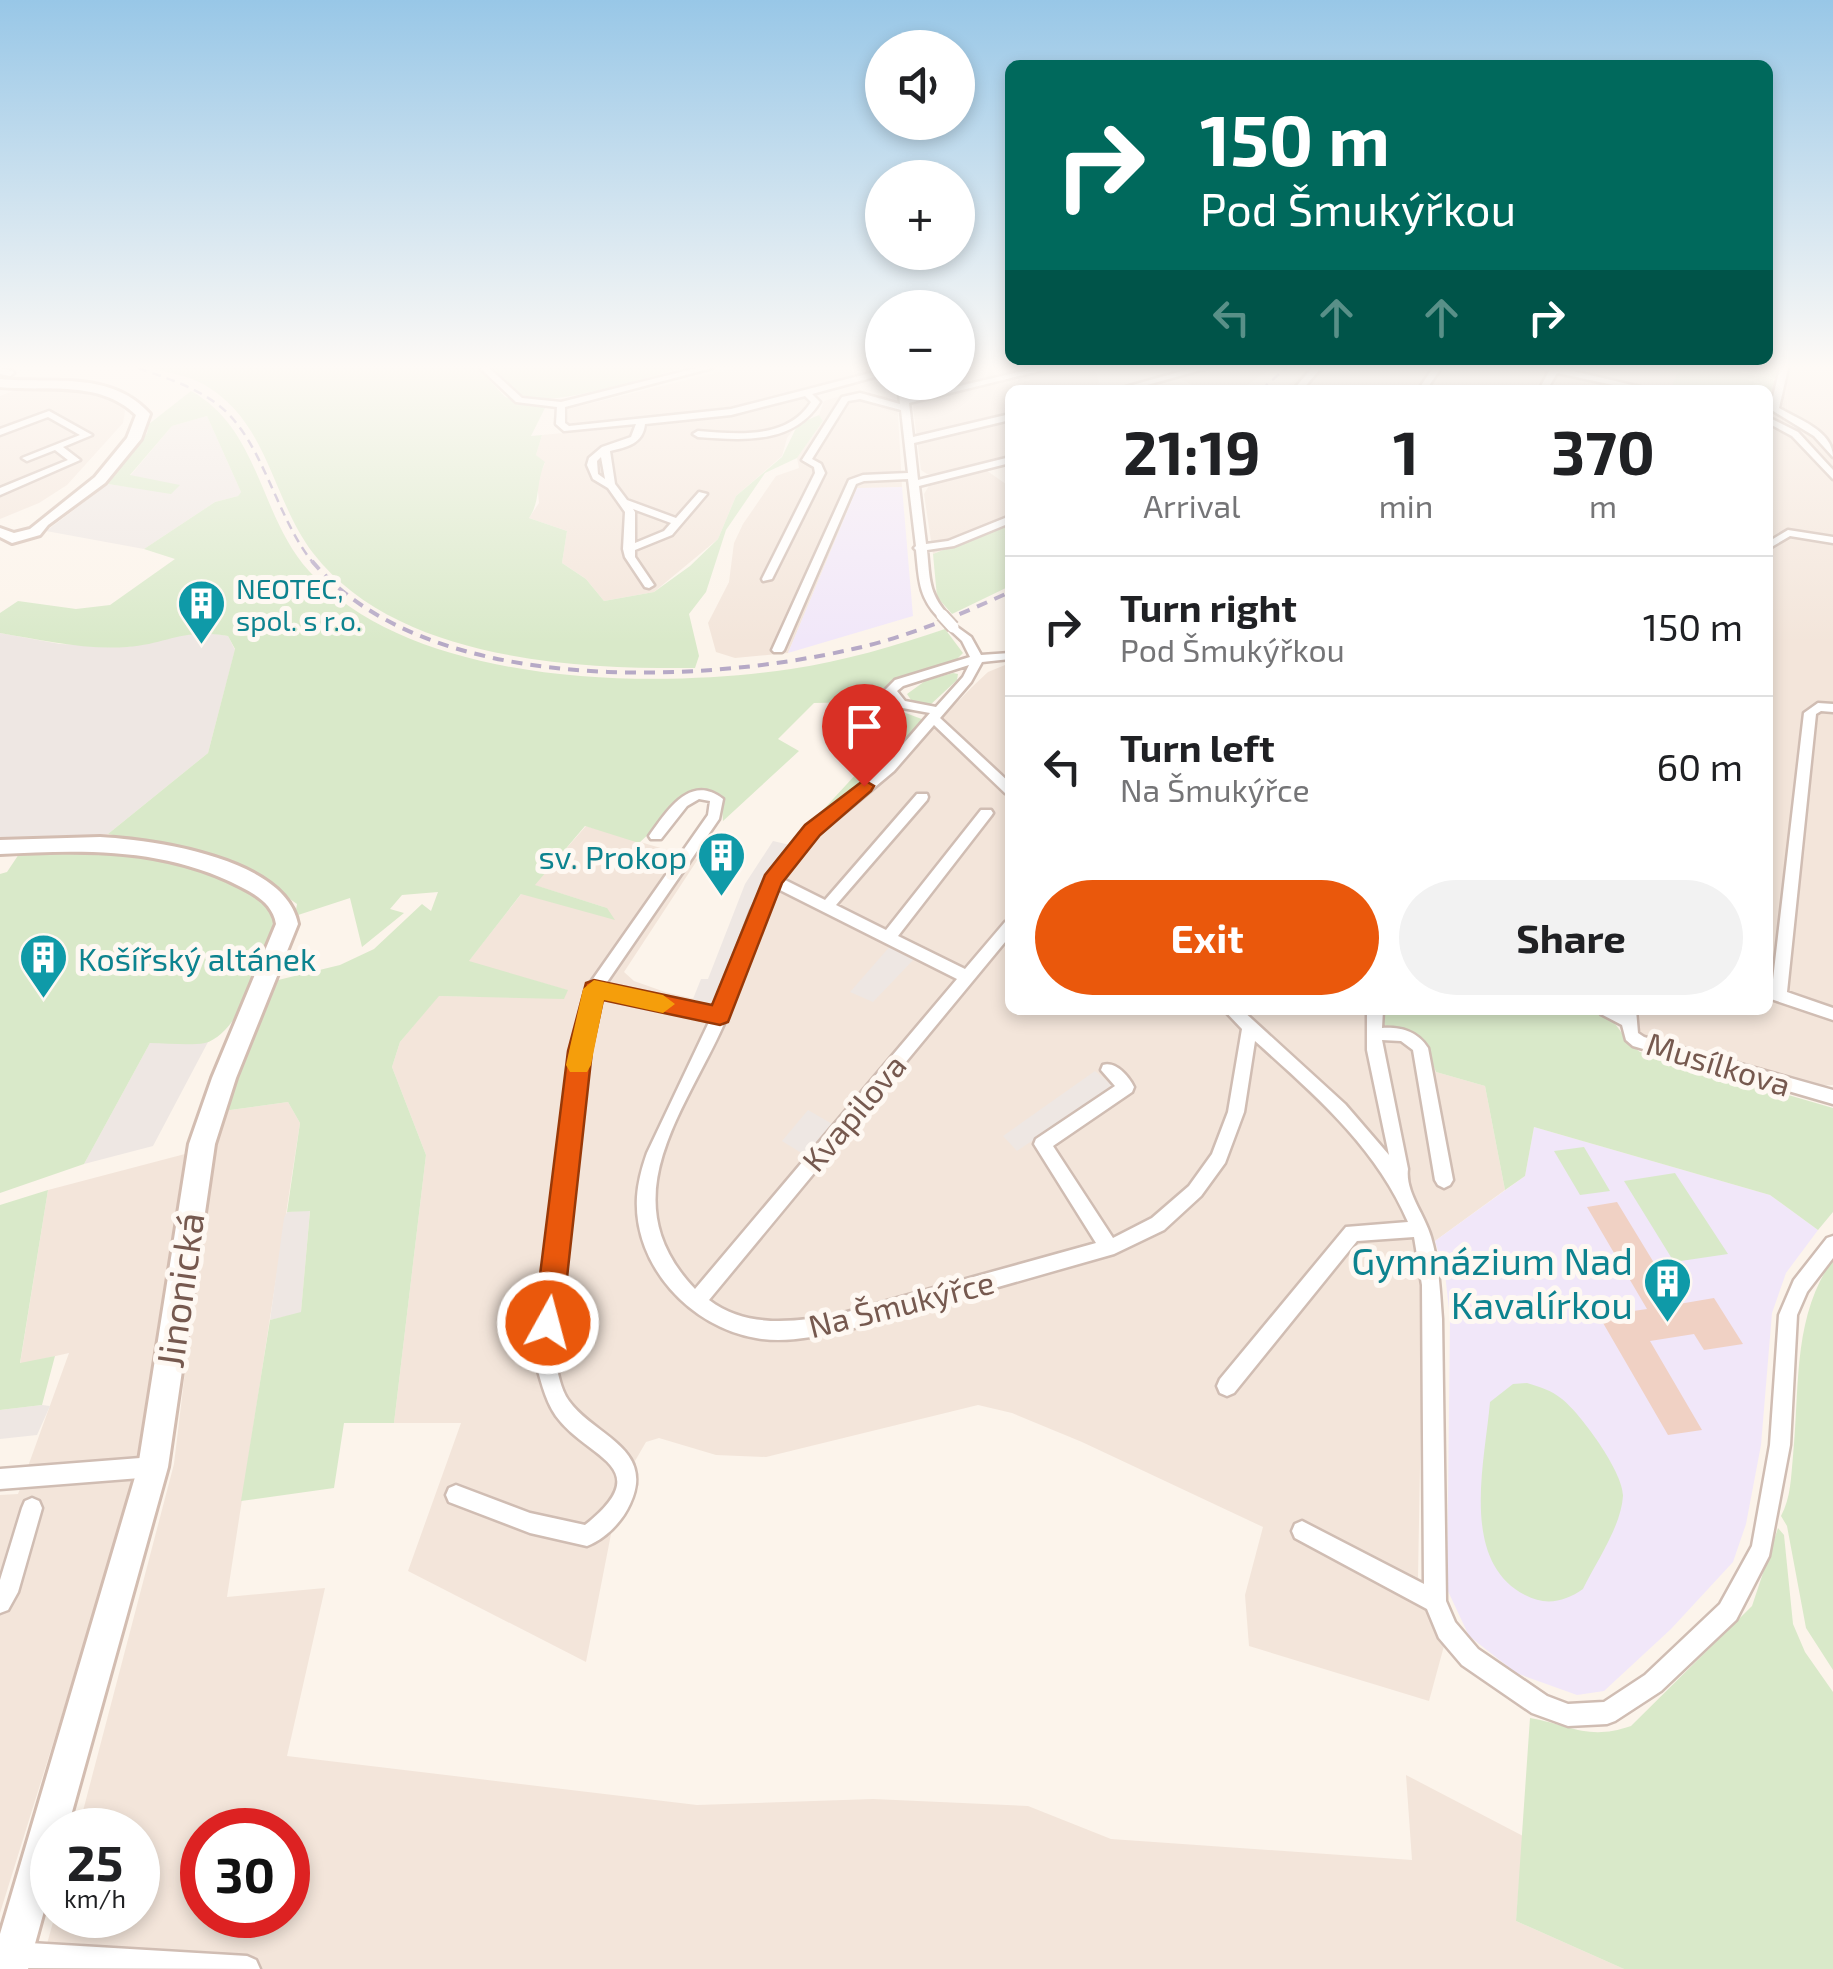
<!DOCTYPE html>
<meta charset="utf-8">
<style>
body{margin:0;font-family:"Exo 2",sans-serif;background:#f2f2f2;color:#202124;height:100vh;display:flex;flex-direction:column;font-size:38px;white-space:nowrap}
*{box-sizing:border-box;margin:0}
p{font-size:32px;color:#757577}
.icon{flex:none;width:55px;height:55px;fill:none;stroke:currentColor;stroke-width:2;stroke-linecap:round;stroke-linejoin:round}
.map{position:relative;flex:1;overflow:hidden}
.details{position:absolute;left:1005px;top:385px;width:768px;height:630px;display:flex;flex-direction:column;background:#fff;border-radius:15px;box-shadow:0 5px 15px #0003}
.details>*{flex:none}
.banner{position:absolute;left:1005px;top:60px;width:768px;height:305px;border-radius:15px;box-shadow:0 5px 15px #0003;background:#00695c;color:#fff;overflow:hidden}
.fabs{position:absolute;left:865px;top:30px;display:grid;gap:20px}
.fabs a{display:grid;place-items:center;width:110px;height:110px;border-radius:50%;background:#fff;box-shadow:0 5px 15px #0003;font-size:50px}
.speed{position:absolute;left:30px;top:1808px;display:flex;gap:20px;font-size:50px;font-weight:700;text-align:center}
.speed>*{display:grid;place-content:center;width:130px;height:130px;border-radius:50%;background:#fff;box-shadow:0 5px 15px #0003;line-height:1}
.speed small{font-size:25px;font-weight:400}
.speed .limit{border:15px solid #d22;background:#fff;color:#111}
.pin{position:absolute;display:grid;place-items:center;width:85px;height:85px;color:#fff;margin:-102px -42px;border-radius:50% 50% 50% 0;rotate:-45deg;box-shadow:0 0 10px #0007}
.pin .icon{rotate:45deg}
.me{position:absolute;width:110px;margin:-55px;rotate:7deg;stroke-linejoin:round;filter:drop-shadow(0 0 8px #0008)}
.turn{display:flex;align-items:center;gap:35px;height:210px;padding:0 30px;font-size:45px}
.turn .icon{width:130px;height:130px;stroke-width:2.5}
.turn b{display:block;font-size:70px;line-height:85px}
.lanes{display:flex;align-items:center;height:95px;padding:0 30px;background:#0003;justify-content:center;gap:50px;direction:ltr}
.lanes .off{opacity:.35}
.eta{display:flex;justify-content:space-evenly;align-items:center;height:170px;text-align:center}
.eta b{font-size:60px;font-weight:700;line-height:70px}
.action{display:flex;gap:20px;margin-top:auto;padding:20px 30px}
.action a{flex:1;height:115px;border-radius:60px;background:#ea580c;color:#fff;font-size:40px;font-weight:700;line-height:115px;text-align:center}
.action a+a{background:#f2f2f2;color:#202124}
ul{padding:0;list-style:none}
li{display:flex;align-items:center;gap:30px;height:140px;padding:0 30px;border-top:2px solid #e0e0e0}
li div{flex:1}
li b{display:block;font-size:38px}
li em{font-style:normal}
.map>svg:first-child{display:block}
</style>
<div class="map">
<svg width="1833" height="1969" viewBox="0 0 1833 1969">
<rect width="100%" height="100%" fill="#fcf4eb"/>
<!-- residential -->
<path fill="#f3e5da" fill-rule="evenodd" d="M735 368 882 371 740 408 568 426V409Z
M958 368H1094L1102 390H1010V457L939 475 927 474 921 470 910 383 958 382Z
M1214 368H1254L1269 370 1240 390H1201L1179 378Z
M1310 368H1833V1085L1812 1086 1633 1035 1600 1010H1768V390H1288L1287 386Z
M25 386 115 397 125 411 123 423 67 485 39 503 0 519V396Z
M851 393 897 397 902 487 857 489 788 653 735 658 716 652 708 623 729 582 734 543 743 524 776 476 799 468 797 458 823 421 819 415 824 401Z
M805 397 815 402 787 438 782 456 736 496 718 539 654 592 604 601 586 579 562 563 567 531 529 518 539 503 537 481 545 463 536 455 542 435 700 420Z
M986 470 1010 487V522L933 554 924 494 930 484Z
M1010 663V1010H1385L1383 1025 1400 1027 1423 1040 1436 1072 1485 1086 1505 1190 1435 1241 1416 1243 1423 1303 1418 1577 1433 1626 1444 1646 1429 1701 1249 1646 1245 1595 1263 1527 1082 1442 1012 1413 978 1405 766 1457 716 1455 659 1438 646 1442 635 1461 639 1484 631 1506 612 1529 586 1662 408 1571 461 1423H394L426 1155 392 1067 400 1042 438 996 564 998 567 990 468 962 522 893 607 908 534 885 586 826 698 859 624 972 634 981 665 992 729 1007 779 879 817 833 884 778 972 687 988 672Z
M288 1102 300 1123 227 1597 325 1588 287 1756 697 1805 873 1799 1028 1806 1111 1839 1412 1860 1406 1775 1523 1836 1516 1921 1624 1969H40L55 1915H138V1830H78L174 1464 213 1138 223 1111ZM202 1830H288V1915H202Z
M185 1154 132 1490 0 1913V1495L18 1494 69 1353 20 1364 48 1190Z"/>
<!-- industrial -->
<path fill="#eee7e3" d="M207 416 241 492 238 496 215 502 144 549 46 531 108 484 171 493 130 476 172 426Z
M198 631 228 636 235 650 208 753 108 834 0 841V633L60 644 128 647Z
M773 841 790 845 754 908 716 1004 693 999 701 979H708L745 884Z
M892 944 916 957 873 1002 850 992Z
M208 1042 153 1146 84 1164 150 1043Z
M1095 1071 1113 1086 1017 1151 1003 1136Z
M808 1110 834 1125 808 1157 782 1141Z
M310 1210 301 1313 270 1320 284 1218 287 1212Z
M42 1405 50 1406 37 1435 0 1439V1410Z"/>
<!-- education -->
<path fill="#f1e7f9" d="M902 487 913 616 788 653 857 488Z
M1534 1127 1770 1195 1818 1230 1786 1273 1772 1313 1761 1445 1746 1524 1733 1562 1671 1629 1604 1691 1577 1695 1516 1673 1469 1636 1447 1589 1450 1318 1445 1274 1435 1241 1525 1176Z"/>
<!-- green -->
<path fill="#d9e9c9" d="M153 368H478L505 397 545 408 531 436 542 435 536 455 545 462C535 486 541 500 529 518L567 531 562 563 586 579 604 601 654 592 690 566 718 539 736 496 782 457 798 424 819 415 823 421 797 458 765 473 726 530 706 592 689 614 699 656 695 668C572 669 396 660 313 553 271 498 269 421 203 384 189 376 169 373 153 368Z
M490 368H682C650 376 546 410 518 396 506 391 497 379 490 368Z
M1656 368H1777L1768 405V390H1671L1677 373Z
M191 391C260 429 259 516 309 571 412 686 649 690 791 669 844 661 895 646 945 629L963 653 951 665 893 681 865 702 814 703 778 739 799 751 723 821 721 796 712 790H696L639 843 585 826 535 885 607 908 615 920 521 894 469 961 568 990 564 999 439 996 400 1042 392 1067 426 1155 394 1423H344L334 1488 241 1501 270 1320 301 1312 310 1211 287 1212 300 1123 288 1102 223 1111 274 981 340 965 374 949 422 904 431 911 438 892 402 895 390 909 404 913 362 947 350 898 295 916 297 904C239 862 177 847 108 834L208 753 235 649 228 636C182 628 168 644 127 647 85 650 41 640 0 633V613L18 601 76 609 110 605 175 559 144 549 215 502 238 496 241 492 207 416 172 426 130 475 180 485 171 494 108 484 147 433 149 424Z
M1010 523V586L952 614 937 597 933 554Z
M953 673 958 674 957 680 929 706 911 700 907 694 925 681Z
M903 712 927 721 881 770 811 823 893 734Z
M21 851C100 851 216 847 274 910 275 942 241 1034 205 1043 189 1046 167 1043 150 1043L84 1164 0 1193V874L7 872Z
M1385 1010H1600C1619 1022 1622 1040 1640 1052L1833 1108V1212L1818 1230 1770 1195 1534 1127 1525 1176 1505 1190 1485 1086 1436 1072 1423 1040 1401 1027 1383 1025Z
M1584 1147 1610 1191 1580 1195 1554 1151Z
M1675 1173 1728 1254 1674 1262 1624 1181Z
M48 1190 20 1363 55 1356 42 1405 0 1410V1205Z
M1833 1259V1670L1806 1628 1787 1526 1781 1516C1791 1498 1791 1476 1793 1456 1800 1387 1792 1318 1833 1259Z
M1527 1383C1540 1387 1551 1390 1562 1399 1581 1414 1624 1473 1623 1496 1621 1527 1596 1562 1583 1589 1565 1602 1545 1606 1525 1595 1459 1561 1485 1462 1490 1402L1513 1384Z
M1778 1528 1784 1535 1793 1624 1805 1652 1833 1692V1969H1624L1516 1921 1530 1718C1571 1725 1588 1741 1631 1726L1752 1606Z"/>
<!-- building -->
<path fill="#f0d1c4" d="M870 732 885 737 860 764 845 758Z
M1617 1202 1679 1304 1714 1298 1743 1344 1704 1350 1694 1334 1650 1341 1702 1430 1668 1435 1599 1316 1647 1309 1587 1207Z"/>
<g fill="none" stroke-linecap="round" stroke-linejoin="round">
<defs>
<path id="street" d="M0 368 13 371 14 373 10 376 0 374Z
M480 368H489L522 398 561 402 697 368H712L565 407V423L569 426 731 409 882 370V375L812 394 820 402C793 445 743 440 698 437L693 434 698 431C737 434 787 440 811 402L805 396 731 415 645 424C643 444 627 447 610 451L615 484 627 500 676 518 699 492 707 494 672 535 635 550V557L654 585 649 588 645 587 625 557 623 549 625 512 608 488 593 479 587 465 589 458 602 447 631 437 636 424 564 431 556 424 557 407 516 402ZM601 457 605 479 598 474 597 461ZM633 509 671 523 664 531 635 543V512Z
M1036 368H1051L909 403 913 437 1010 414V420L914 443 918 480 1010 457V463L919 486 926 544 948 541 1010 516V523L954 546 927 550C930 579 928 592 948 615L946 617H938C918 596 919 578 916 550L914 548 916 546 908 479 864 481 856 484 784 650 782 652H774L772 650 849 480 863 475 908 473 901 410 860 399 848 401 812 459 821 464 825 473 772 579 763 581 762 579 815 473 814 467 802 460 842 397 860 393 900 404 898 382H906L908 398Z
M1193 368H1208L1129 390H1115Z
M1312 368H1321L1302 390H1293Z
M1433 368H1441L1426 390H1418Z
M1543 368H1560L1653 390H1637L1557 373 1547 390H1539L1549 371Z
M1780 368H1788L1779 408C1798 419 1833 431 1833 457L1814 436 1770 409Z
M49 411 92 435 63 447 80 460 0 495V488L68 460 55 450 27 461 22 458 80 435 48 417 0 435V429Z
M1768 417 1798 432 1833 470V479L1792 436 1768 423Z
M1788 530 1833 537V543L1790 536 1768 549V542Z
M953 624 971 637 981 655 1010 653V659L982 662 971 682 940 718 1010 783V794L1005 793 934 725 894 771 813 839 781 878 825 900 917 794H927L928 797 927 800 836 905 886 930 981 810H991L993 813 991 816 898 936 965 969 1005 922 1010 921V936L709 1300C747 1329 796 1322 840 1314L1096 1243 1034 1144 1036 1139 1115 1086 1101 1070 1103 1065C1116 1061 1129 1077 1134 1087L1132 1092 1053 1146 1113 1238 1152 1218 1189 1186 1212 1154 1228 1112 1242 1029 1224 1010H1242L1345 1104 1389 1155 1367 1050V1010H1383L1382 1028C1401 1027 1417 1031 1428 1048L1453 1180 1450 1185 1444 1188 1438 1185 1435 1180 1413 1050 1401 1041 1382 1040 1408 1169C1405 1192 1425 1215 1431 1237 1439 1264 1440 1292 1442 1319L1446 1601 1455 1622 1478 1649 1547 1696 1568 1704 1604 1702 1645 1675 1720 1604 1752 1546 1770 1445 1779 1315 1794 1280 1827 1238 1833 1236V1258L1807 1292 1797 1315 1790 1445 1769 1556 1736 1620 1661 1691 1615 1721 1607 1724 1568 1726 1532 1713 1462 1665 1439 1638 1427 1609 1295 1538 1292 1531 1295 1524 1302 1521 1424 1584 1422 1285 1414 1237 1357 1241 1234 1393 1227 1396 1220 1393 1217 1386 1220 1379 1346 1227 1408 1222C1376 1147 1314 1094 1255 1041L1244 1112 1225 1163 1201 1196 1164 1230 1114 1254 840 1332C813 1337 783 1343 756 1338 691 1327 633 1266 637 1197 638 1182 642 1167 647 1153L710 1020 600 996 588 1051 554 1357C558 1371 560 1389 569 1401 594 1436 656 1448 630 1504 622 1522 605 1539 587 1546L530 1533 449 1502 446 1495 449 1488 456 1485 530 1513 585 1525C659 1466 587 1459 556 1416 544 1399 540 1376 534 1357L572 1051 586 989 708 815 710 801 699 799 687 806 661 839H651L649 836C667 811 690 773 723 799L719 819 605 985 714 1009 751 911 779 860 818 819 885 765 930 713 897 707 885 690 895 680 970 657 962 641 947 627ZM969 665 963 677 936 707 905 701 897 691 903 686ZM776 888 957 979 695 1289C607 1197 688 1109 727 1017 745 975 755 928 776 888Z
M1818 703 1833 704V712L1821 711 1816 714 1787 992 1833 1008V1020L1768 998V986L1772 988 1804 713Z
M1598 1010H1636L1638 1033 1644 1037 1833 1090V1104L1633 1046 1626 1040 1622 1025 1601 1014Z
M153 1457 160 1460 163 1467 160 1474 153 1477 0 1489V1469Z
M32 1498 39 1501 42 1508 18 1592 8 1610 0 1613V1580L22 1508 25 1501Z
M0 1937 13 1942 247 1956 256 1960 260 1969 13 1968 0 1963Z"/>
<path id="secondary" d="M0 379C52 384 111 370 150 414L141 439 105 483 48 525 40 535 12 543 0 537V528L14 533 30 529 95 477 127 438 136 415C99 379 47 392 0 387Z
M100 837C154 840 286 858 298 924L236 1078 215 1144 168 1467 67 1830H52V1882L28 1969H0V1934L138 1467 189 1144 212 1078 276 924C273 905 257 895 241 887 164 847 84 850 0 854V840Z"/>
</defs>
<!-- street casing -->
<use href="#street" stroke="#d0bdb3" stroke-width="5"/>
<!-- secondary casing -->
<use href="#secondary" stroke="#d3bdb1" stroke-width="6"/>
<!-- street -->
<use href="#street" fill="#fff" fill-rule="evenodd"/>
<!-- secondary -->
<use href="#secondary" fill="#fff" fill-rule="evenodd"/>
<!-- rail-far1 -->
<path stroke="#b6a9c6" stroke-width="2.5" stroke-dasharray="9 6" stroke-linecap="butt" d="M138 368C166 378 193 386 217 404 263 438 275 517 314 564
M1261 390 1286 368"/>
<!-- rail -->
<path stroke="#b6a9c6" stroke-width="4" stroke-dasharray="11 8" stroke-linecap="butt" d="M312 561C425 696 697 685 853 649 908 637 959 615 1010 592"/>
<defs>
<path id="street-bridge" d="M942 615 953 627"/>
</defs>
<!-- street-bridge casing -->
<use href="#street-bridge" stroke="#d0bdb3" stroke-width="15" stroke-linecap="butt"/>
<!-- street-bridge -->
<use href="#street-bridge" stroke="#fff" stroke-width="11"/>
</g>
<!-- sky -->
<linearGradient id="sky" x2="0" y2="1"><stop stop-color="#98c7e7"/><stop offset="0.57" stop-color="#fefaf6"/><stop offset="1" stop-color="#fefaf6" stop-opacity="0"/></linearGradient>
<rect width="1833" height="644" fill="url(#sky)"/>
<!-- route -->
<path fill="#ea580c" stroke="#983908" stroke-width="2.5" d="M864 780 874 786 871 791 820 835 782 883 728 1022 720 1025 603 1000 592 1051 562 1323 558 1332 548 1336 538 1332 534 1323 568 1051 586 983 594 980 712 1005 765 875 805 825Z"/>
<!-- slow -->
<path fill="#f59e0b" d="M594 980 663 995 675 1004 663 1013 604 1000 591 1065 587 1072H570L566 1065 583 989Z"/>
<!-- icons -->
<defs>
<symbol id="building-pin" viewBox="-11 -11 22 30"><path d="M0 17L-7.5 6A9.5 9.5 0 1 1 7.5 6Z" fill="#0f9aa8" stroke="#fef8f2"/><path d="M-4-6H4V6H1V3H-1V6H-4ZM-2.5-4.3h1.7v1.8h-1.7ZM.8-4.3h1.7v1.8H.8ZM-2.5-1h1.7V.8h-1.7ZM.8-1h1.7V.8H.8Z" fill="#fff"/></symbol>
</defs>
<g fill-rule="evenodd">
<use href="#building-pin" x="174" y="576" width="55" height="75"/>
<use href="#building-pin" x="694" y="828" width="55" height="75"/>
<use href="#building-pin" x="16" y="930" width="55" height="75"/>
<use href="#building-pin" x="1640" y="1254" width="55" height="75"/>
</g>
<g text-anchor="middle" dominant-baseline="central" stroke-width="10" stroke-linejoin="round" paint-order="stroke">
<!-- far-culture labels -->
<g font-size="28" fill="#0d838f" stroke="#fef8f2" text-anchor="start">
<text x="236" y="588">NEOTEC,<tspan x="236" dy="32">spol. s r.o.</tspan></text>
</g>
<!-- culture labels -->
<g font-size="32" fill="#0d838f" stroke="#fef8f2" text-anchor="end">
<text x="687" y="856">sv. Prokop</text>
<text x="78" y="958" text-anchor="start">Košířský altánek</text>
</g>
<!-- street labels -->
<g font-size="32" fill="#76594f" stroke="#fef8f2">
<text transform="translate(1719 1063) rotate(17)">Musílkova</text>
<text transform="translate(853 1112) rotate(-50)">Kvapilova</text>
<text transform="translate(901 1303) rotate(-14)">Na Šmukýřce</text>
</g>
<!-- near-culture labels -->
<g font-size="38" fill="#0d838f" stroke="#fef8f2" text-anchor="end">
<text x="1633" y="1260">Gymnázium Nad<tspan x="1633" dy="44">Kavalírkou</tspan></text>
</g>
<!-- near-street labels -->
<g font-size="38" fill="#76594f" stroke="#fef8f2">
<text transform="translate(179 1290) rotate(-82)">Jinonická</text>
</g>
</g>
</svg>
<div class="fabs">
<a><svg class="icon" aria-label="sound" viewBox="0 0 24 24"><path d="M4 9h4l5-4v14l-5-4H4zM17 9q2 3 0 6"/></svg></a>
<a>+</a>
<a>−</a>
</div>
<div class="speed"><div>25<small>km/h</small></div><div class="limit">30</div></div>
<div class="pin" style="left:864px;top:786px;background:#d93025"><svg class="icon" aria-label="arrive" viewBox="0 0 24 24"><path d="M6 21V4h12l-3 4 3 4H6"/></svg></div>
<svg class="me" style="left:548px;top:1323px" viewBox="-20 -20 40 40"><circle r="17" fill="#ea580c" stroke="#fff" stroke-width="3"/><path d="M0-11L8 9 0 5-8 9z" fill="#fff"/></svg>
<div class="banner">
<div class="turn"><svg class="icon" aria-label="right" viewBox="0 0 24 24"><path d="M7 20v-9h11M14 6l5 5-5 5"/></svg><div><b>150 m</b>Pod Šmukýřkou</div></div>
<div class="lanes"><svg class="icon off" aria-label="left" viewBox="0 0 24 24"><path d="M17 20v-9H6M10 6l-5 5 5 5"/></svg><svg class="icon off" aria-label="ahead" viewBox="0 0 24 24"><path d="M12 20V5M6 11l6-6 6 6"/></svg><svg class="icon off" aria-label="ahead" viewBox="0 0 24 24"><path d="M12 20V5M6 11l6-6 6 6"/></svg><svg class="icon" aria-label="right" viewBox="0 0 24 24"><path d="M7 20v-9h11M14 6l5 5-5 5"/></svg></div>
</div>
<section class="details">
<div class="eta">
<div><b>21:19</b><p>Arrival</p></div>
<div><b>1</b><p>min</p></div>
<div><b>370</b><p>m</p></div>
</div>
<ul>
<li><svg class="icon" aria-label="right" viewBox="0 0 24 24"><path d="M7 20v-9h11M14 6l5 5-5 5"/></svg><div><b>Turn right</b><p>Pod Šmukýřkou</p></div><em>150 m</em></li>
<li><svg class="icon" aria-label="left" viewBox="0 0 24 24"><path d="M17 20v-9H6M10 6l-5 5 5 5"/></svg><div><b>Turn left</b><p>Na Šmukýřce</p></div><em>60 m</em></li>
</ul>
<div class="action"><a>Exit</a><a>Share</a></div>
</section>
</div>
